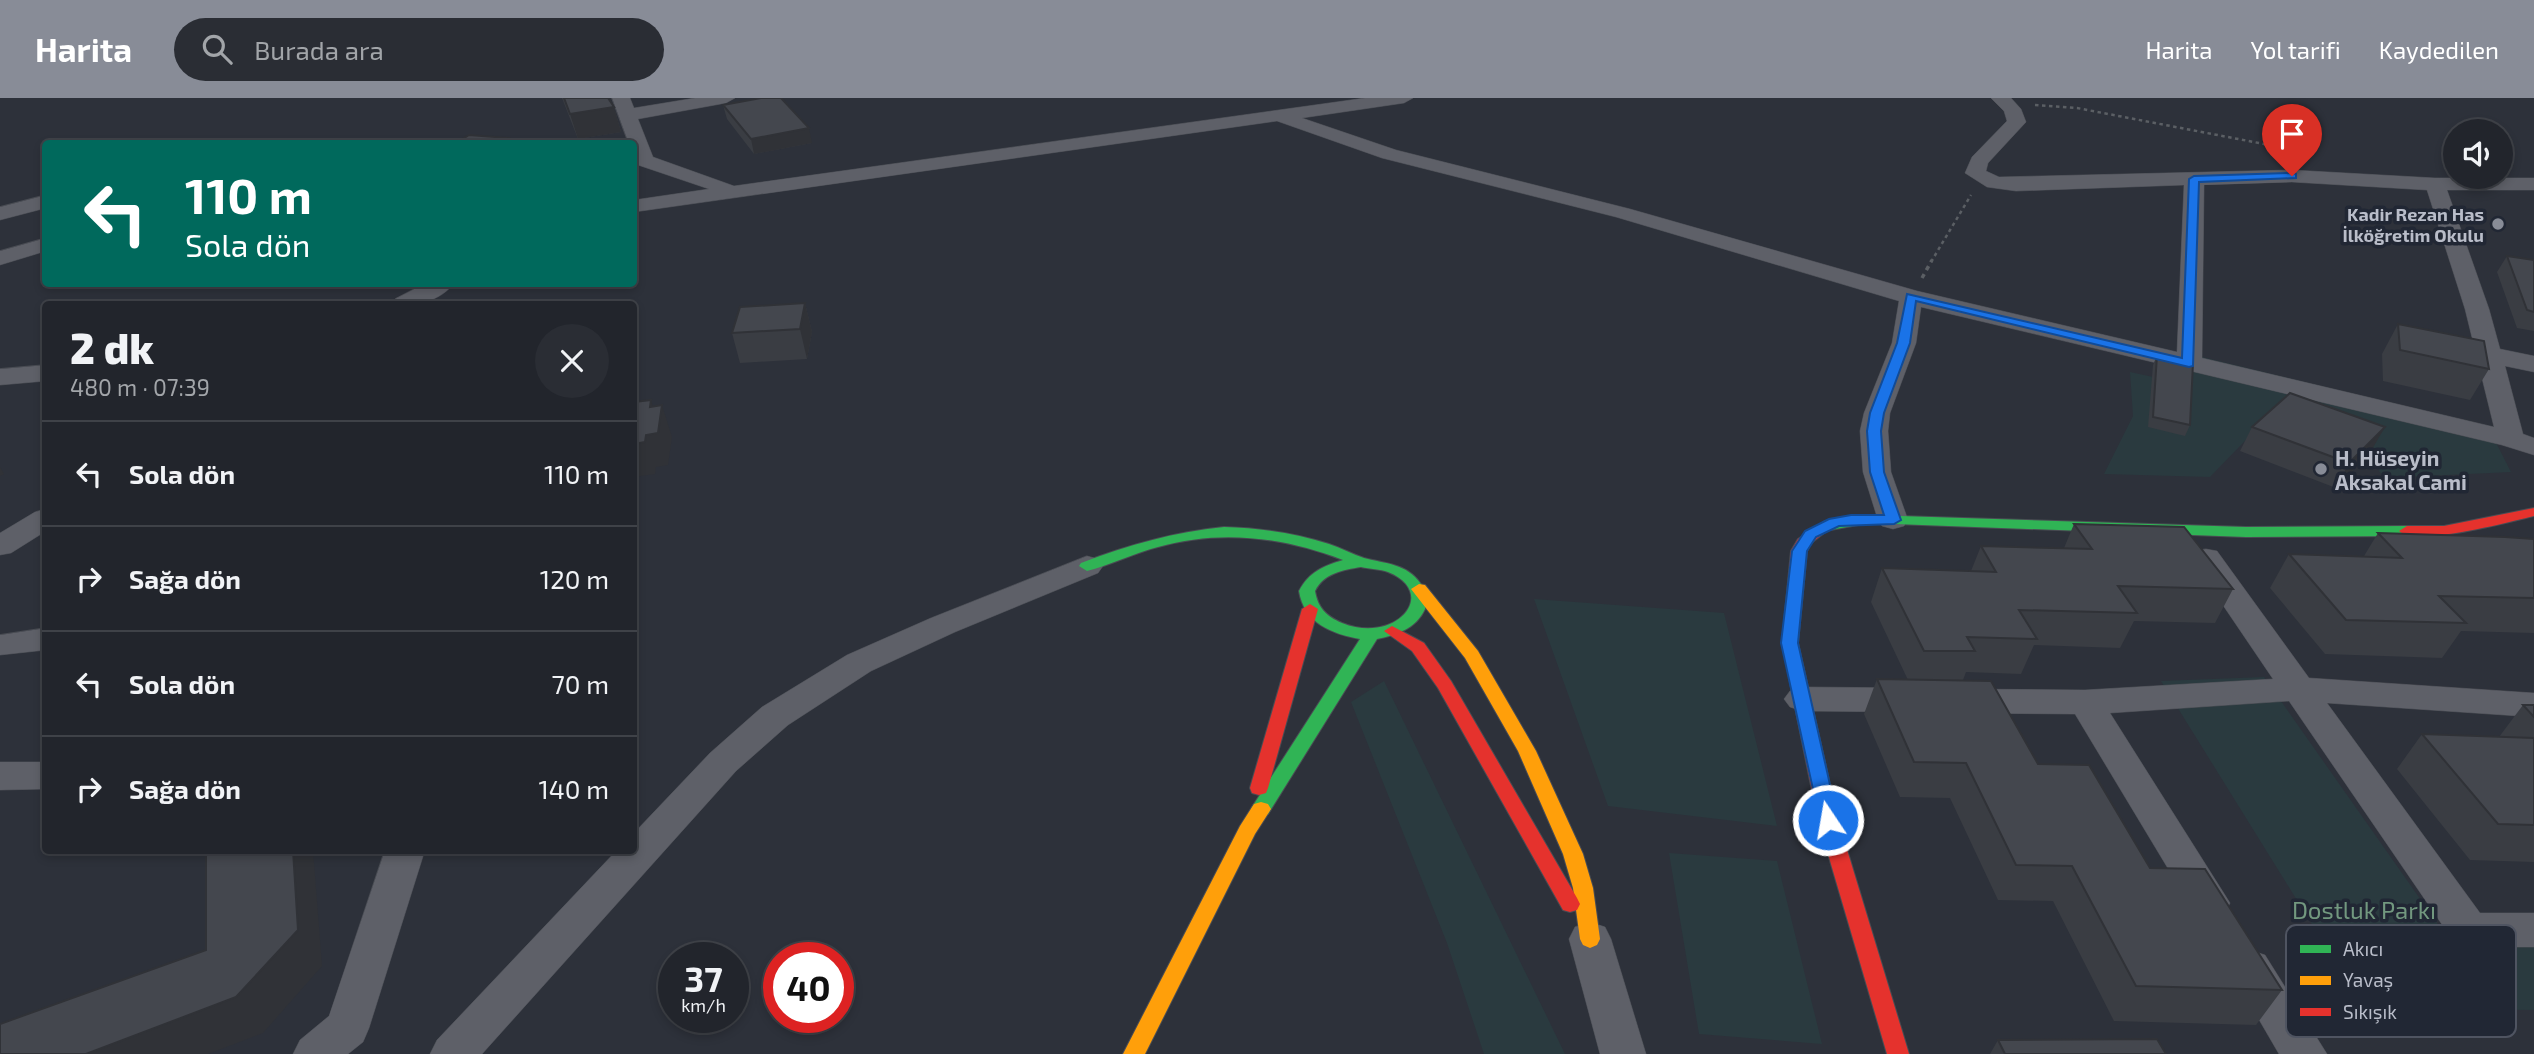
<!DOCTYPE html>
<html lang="tr">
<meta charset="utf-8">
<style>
body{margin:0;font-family:"Exo 2",sans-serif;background:#2a2d34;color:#f1f3f6;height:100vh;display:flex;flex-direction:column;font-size:26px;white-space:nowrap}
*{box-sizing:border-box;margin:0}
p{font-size:23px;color:#a2a5a9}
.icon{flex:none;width:38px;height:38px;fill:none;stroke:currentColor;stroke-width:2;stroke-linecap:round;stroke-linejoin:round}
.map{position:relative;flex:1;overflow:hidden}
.details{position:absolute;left:42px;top:203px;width:595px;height:553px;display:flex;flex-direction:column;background:#22252c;border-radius:7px;box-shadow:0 4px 10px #0003,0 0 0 2px #3f4248}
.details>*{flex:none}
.top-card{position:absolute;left:42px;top:42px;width:595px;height:147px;border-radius:7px;box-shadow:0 4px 10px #0003,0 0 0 2px #3f4248;background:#00695c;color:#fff;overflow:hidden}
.controls{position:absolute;left:2443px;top:21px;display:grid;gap:14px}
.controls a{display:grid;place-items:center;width:70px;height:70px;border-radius:50%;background:#22252c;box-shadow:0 4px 10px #0003,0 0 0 2px #3f4248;font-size:35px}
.speed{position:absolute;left:658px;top:844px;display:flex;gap:14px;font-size:35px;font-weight:700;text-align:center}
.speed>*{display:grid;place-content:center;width:91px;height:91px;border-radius:50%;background:#22252c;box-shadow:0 4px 10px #0003,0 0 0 2px #3f4248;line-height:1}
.speed small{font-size:18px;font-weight:400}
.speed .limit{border:10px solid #d22;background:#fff;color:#111}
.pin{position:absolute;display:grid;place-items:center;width:60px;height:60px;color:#fff;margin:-72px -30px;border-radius:50% 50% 50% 0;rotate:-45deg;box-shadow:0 0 7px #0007}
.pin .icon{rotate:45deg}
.me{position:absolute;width:77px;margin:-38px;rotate:348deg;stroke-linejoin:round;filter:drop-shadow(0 0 5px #0008)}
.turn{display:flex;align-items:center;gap:24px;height:147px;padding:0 28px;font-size:32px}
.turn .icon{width:91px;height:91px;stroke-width:2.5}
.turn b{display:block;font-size:49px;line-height:60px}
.round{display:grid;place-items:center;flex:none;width:74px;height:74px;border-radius:37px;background:#2a2d34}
.head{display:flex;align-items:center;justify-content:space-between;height:119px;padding:0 28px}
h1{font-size:42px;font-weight:800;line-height:52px}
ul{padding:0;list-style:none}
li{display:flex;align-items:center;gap:21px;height:105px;padding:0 28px;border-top:2px solid #3f4248}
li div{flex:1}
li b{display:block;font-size:26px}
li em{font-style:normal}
header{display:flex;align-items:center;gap:42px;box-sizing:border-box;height:98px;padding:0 35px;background:#888c97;color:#fff}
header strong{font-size:33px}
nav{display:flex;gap:38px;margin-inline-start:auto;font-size:24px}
.search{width:490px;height:63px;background:#2a2d34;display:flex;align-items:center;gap:18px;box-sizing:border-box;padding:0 24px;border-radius:38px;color:#a2a5a9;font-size:26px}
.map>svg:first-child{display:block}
</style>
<header>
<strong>Harita</strong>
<div class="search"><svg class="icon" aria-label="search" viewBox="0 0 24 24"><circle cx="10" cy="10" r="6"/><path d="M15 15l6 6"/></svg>Burada ara</div>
<nav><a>Harita</a><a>Yol tarifi</a><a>Kaydedilen</a></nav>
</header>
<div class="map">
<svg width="2534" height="956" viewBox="0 0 2534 956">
<rect width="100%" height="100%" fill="#2d313a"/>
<!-- green -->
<path fill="#2a3a3f" d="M2178 253 2488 329 2511 374 2384 380 2379 373 2384 354 2272 315 2210 379 2104 376 2133 318 2130 274 2176 284Z
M1534 501 1724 515 1777 728 1608 708Z
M2264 579 2442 832 2534 830V912L2451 911 2416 864 2336 865 2161 583Z
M1384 583 1565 956H1484L1447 845 1351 604Z
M1669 755 1777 763 1822 946 1699 936Z"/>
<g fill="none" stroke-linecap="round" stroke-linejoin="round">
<defs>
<path id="street" d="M612 0H630L634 10 695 0H735L726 5 638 21 653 59 734 88 1365 0H1413L1404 5 1302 20 1396 52 1630 111 1917 193 2177 254 2184 87 2016 93 1987 89 1965 75 1972 59 2007 23 2004 13 1991 0H2011L2021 11 2026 24 1988 65 1986 73 1999 79 2292 72 2435 80H2534V92H2447L2489 211 2500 251 2534 258V274L2505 268 2523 336 2534 340V357L2502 347 1921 209 1916 245 1890 315 1888 333 1891 374 1908 422 1904 428 1893 431 1882 428 1878 422 1863 374 1860 333 1864 315 1892 245 1899 203 1616 119 1382 60 1277 23 634 114V102L709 91 638 67 634 58V46H629ZM2292 84 2427 92 2465 211 2494 329 2202 260 2204 87Z
M46 97V110L0 122V109Z
M46 140V153L0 167V153Z
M424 186H453C439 205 412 208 391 206L395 201Z
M46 267V283L0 287V271Z
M46 411V433L11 455 0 457V435L35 414Z
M2206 451 2217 453 2309 580 2534 595V619L2327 605 2480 815H2534V849H2469L2454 844 2289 603 2110 615 2230 805 2224 817 2210 821 2196 817 2075 616 1959 615 1947 611 1941 603 1947 595 1959 591 2085 592 2273 581 2191 460 2195 453Z
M1087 458 1098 461 1103 468 1098 475 955 534 871 573 788 627 736 673 482 956H430L437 942 617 752H634V735L710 655 762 609 847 557 931 520Z
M46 530V552L0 557V537Z
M1802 589 1911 590 1923 594 1929 602 1923 610 1911 614 1802 613 1790 609 1784 601 1790 593Z
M0 664H46V691L0 692Z
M385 752H425L369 930 363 944 348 956H293L300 942 329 918Z
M1590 824 1605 829 1611 841 1646 956H1600L1569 841 1575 829Z
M2250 852 2265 857 2327 956H2279L2229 870 2235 857Z"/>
<path id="fast" d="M1869 417 2246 429 2407 428 2415 433 2407 438 2246 439 1869 425 1825 433 1817 428 1825 423Z
M1224 429C1260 430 1295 435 1329 446 1341 450 1352 456 1364 460 1386 466 1406 465 1421 486 1426 493 1428 502 1425 511 1416 531 1396 537 1377 541L1268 716 1261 718 1254 716 1251 711 1254 706 1360 541C1332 536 1304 525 1299 493 1309 474 1323 468 1343 462 1283 439 1221 431 1158 449 1134 455 1111 467 1087 473L1079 468 1081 465C1128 447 1174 434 1224 429ZM1361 469C1370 471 1380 471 1388 474 1440 495 1396 547 1342 525 1326 518 1318 510 1315 493 1324 475 1343 472 1361 469Z"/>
<path id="slow" d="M1419 486 1425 487 1478 553 1536 653 1583 756 1593 790 1600 841 1597 847 1590 850 1583 847 1580 841 1573 790 1563 756 1518 653 1465 560 1411 491Z
M1261 704 1268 706 1271 711 1255 736 1145 956H1123L1240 728 1254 706Z"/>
<path id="jam" d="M2534 410V418C2509 424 2416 449 2399 433L2407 428H2444Z
M1825 423 1833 428 1810 446 1807 453 1798 545 1838 722 1909 956H1887L1818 722 1782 545 1791 453 1798 441Z
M1310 506 1318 511 1268 690 1266 695 1259 697 1252 695 1250 690 1302 511Z
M1392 528 1424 545 1451 583 1577 800 1580 806 1577 812 1570 814 1563 812 1438 590 1412 553 1384 533Z"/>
</defs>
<!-- street casing -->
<use href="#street" stroke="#494c53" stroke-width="1"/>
<!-- fast casing -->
<use href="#fast" stroke="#494c53" stroke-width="2"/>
<!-- slow casing -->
<use href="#slow" stroke="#494c53" stroke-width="2"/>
<!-- jam casing -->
<use href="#jam" stroke="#494c53" stroke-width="2"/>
<!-- path-far1 -->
<path stroke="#5b5f64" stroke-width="2.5" stroke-dasharray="3.5 3.5" stroke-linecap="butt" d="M2035 7 2077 10 2316 56
M1931 164 1971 97"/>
<!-- path -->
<path stroke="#5b5f64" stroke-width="3.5" stroke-dasharray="4.5 4.5" stroke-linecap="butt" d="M1922 180 1932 162"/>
<!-- street -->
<use href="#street" fill="#5e6068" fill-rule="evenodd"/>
<!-- fast -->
<use href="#fast" fill="#30b455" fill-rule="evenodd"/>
<!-- slow -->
<use href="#slow" fill="#ff9f0a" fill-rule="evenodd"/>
<!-- jam -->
<use href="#jam" fill="#e5322d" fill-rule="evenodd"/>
</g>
<!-- wall -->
<path fill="#3a3d43" d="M562 0H608L614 9 621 34 578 41Z
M723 7 812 45 754 56 727 21Z
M2507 158 2534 162V233L2517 230 2497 174Z
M805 205 812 234 807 261 740 265 732 235Z
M2398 226 2489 271 2470 302 2383 283 2382 256Z
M2157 257 2190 327 2185 338 2148 329 2153 267Z
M2252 329 2371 353 2336 390 2240 353Z
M2074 426 2233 491 2215 525 2134 523 2120 550 2034 547 2021 576 1966 574 1963 582 2038 666 2282 892 2256 927 2114 923 2053 803 1998 802 1950 700 1900 699 1864 616 1877 581 1908 582 1871 504 1882 470 1971 473 1981 448 2064 450Z
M2378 435 2534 441V535L2461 533 2442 560 2325 556 2270 490 2289 456 2364 458Z
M2523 607H2534V764L2470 762 2397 671 2422 636 2499 639Z
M1998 942 2166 956H1990Z"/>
<!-- shaded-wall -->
<path fill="#303237" d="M614 9 621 34 578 41 570 16Z
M809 30 812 45 754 56 751 41Z
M508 40 510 46H499Z
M805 205 812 234 807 261 800 231Z
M651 302 659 328 662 307 672 339 668 367 656 369 655 376 634 379V346Z
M2385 329 2371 353 2336 390 2349 365Z
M0 369 4 376 0 378Z
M293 752H313L322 868 263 935 208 956H86L298 832Z"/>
<!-- building -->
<path fill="#44474e" stroke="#303237" stroke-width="2" d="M564 0H608L614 9 570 16Z
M761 0H781L809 30 751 41 723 7Z
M469 37 508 40 499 46H455Z
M2507 158 2534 162V214L2527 212Z
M805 205 800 231 732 235 740 209Z
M2398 226 2484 243 2489 271 2400 252Z
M2157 257 2193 265 2190 327 2153 319Z
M2290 295 2385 329 2349 365 2252 329Z
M651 302 650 309 662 307 658 335 646 337 645 344 634 346V304Z
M2074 426 2184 429 2233 491 2118 488 2137 515 2019 512 2037 541 1967 539 1975 553H1924L1882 470 1996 474 1981 448 2092 451Z
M2378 435 2505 439 2534 441V500L2439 498 2466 525 2346 522 2289 456 2402 460Z
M1877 581 1991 583 2038 666 2089 667 2150 770 2205 771 2282 892 2136 888 2072 768 2016 767 1966 665 1914 664Z
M2523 607H2534V619Z
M2422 636 2534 640V727L2498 726Z
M206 752H293L298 832 236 899 86 956H0V926L206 852Z
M2157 941 2166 956H2005L1998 942Z"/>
<!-- route -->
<path fill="#1a73e8" stroke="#114b97" stroke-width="2" d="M2292 75 2296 76V80L2199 84 2193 268 2189 269 1916 203 1910 245 1884 315 1881 333 1884 374 1901 422 1894 426 1839 428 1816 439 1807 453 1798 545 1838 722 1835 728 1828 730 1821 728 1781 545 1792 453 1805 433 1829 421 1851 417H1884L1870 374 1867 333 1870 315 1897 245 1907 196 2182 260 2189 81 2194 78Z"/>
<!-- markers -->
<g fill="#888c97" stroke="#212734" stroke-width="2.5">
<circle cx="2498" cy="126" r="7"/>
<circle cx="2321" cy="371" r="7"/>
</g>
<g text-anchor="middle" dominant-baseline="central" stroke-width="7" stroke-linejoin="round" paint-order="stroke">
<!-- far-poi labels -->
<g font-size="18" font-weight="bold" fill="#b9bdc9" stroke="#212734" text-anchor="end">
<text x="2484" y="116">Kadir Rezan Has<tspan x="2484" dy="21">İlköğretim Okulu</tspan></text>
</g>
<!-- poi labels -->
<g font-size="21" font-weight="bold" fill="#b9bdc9" stroke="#212734" text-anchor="start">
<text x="2335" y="359">H. Hüseyin<tspan x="2335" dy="24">Aksakal Cami</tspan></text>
</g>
<!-- near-park labels -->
<g font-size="24" fill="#72987f" stroke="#212734">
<text x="2364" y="811">Dostluk Parkı</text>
</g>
</g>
<!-- legend -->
<rect x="2286" y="827" width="230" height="112" rx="10" fill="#212734" stroke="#4f5461" stroke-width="2"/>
<rect x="2300" y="847" width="31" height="8" fill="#30b455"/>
<rect x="2300" y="878" width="31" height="9" fill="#ff9f0a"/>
<rect x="2300" y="910" width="31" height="8" fill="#e5322d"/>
<g font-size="19" fill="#b9bdc9">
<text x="2343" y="858">Akıcı</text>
<text x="2343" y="889">Yavaş</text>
<text x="2343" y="921">Sıkışık</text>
</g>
</svg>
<div class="controls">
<a><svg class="icon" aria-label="sound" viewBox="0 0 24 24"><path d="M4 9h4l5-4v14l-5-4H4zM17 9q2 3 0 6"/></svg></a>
</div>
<div class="speed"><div>37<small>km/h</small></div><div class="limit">40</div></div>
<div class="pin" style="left:2292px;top:78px;background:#d93025"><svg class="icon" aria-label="arrive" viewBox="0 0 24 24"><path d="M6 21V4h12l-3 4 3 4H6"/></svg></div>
<svg class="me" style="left:1828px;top:722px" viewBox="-20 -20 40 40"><circle r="17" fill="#1a73e8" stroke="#fff" stroke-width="3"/><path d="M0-11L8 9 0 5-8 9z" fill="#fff"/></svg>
<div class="top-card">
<div class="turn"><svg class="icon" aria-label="left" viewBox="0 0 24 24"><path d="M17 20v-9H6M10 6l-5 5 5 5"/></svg><div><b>110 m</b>Sola dön</div></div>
</div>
<section class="details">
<div class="head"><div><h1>2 dk</h1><p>480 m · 07:39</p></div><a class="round"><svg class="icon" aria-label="close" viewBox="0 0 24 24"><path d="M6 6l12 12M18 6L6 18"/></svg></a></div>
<ul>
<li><svg class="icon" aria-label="left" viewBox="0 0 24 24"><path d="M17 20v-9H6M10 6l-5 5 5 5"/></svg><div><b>Sola dön</b></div><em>110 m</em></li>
<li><svg class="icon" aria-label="right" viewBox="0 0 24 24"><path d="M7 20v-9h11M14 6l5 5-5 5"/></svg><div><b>Sağa dön</b></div><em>120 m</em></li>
<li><svg class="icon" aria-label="left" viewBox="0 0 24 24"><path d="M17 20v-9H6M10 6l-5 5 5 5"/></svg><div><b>Sola dön</b></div><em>70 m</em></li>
<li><svg class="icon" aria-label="right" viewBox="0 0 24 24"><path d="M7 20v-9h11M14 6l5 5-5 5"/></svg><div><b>Sağa dön</b></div><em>140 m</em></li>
</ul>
</section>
</div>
